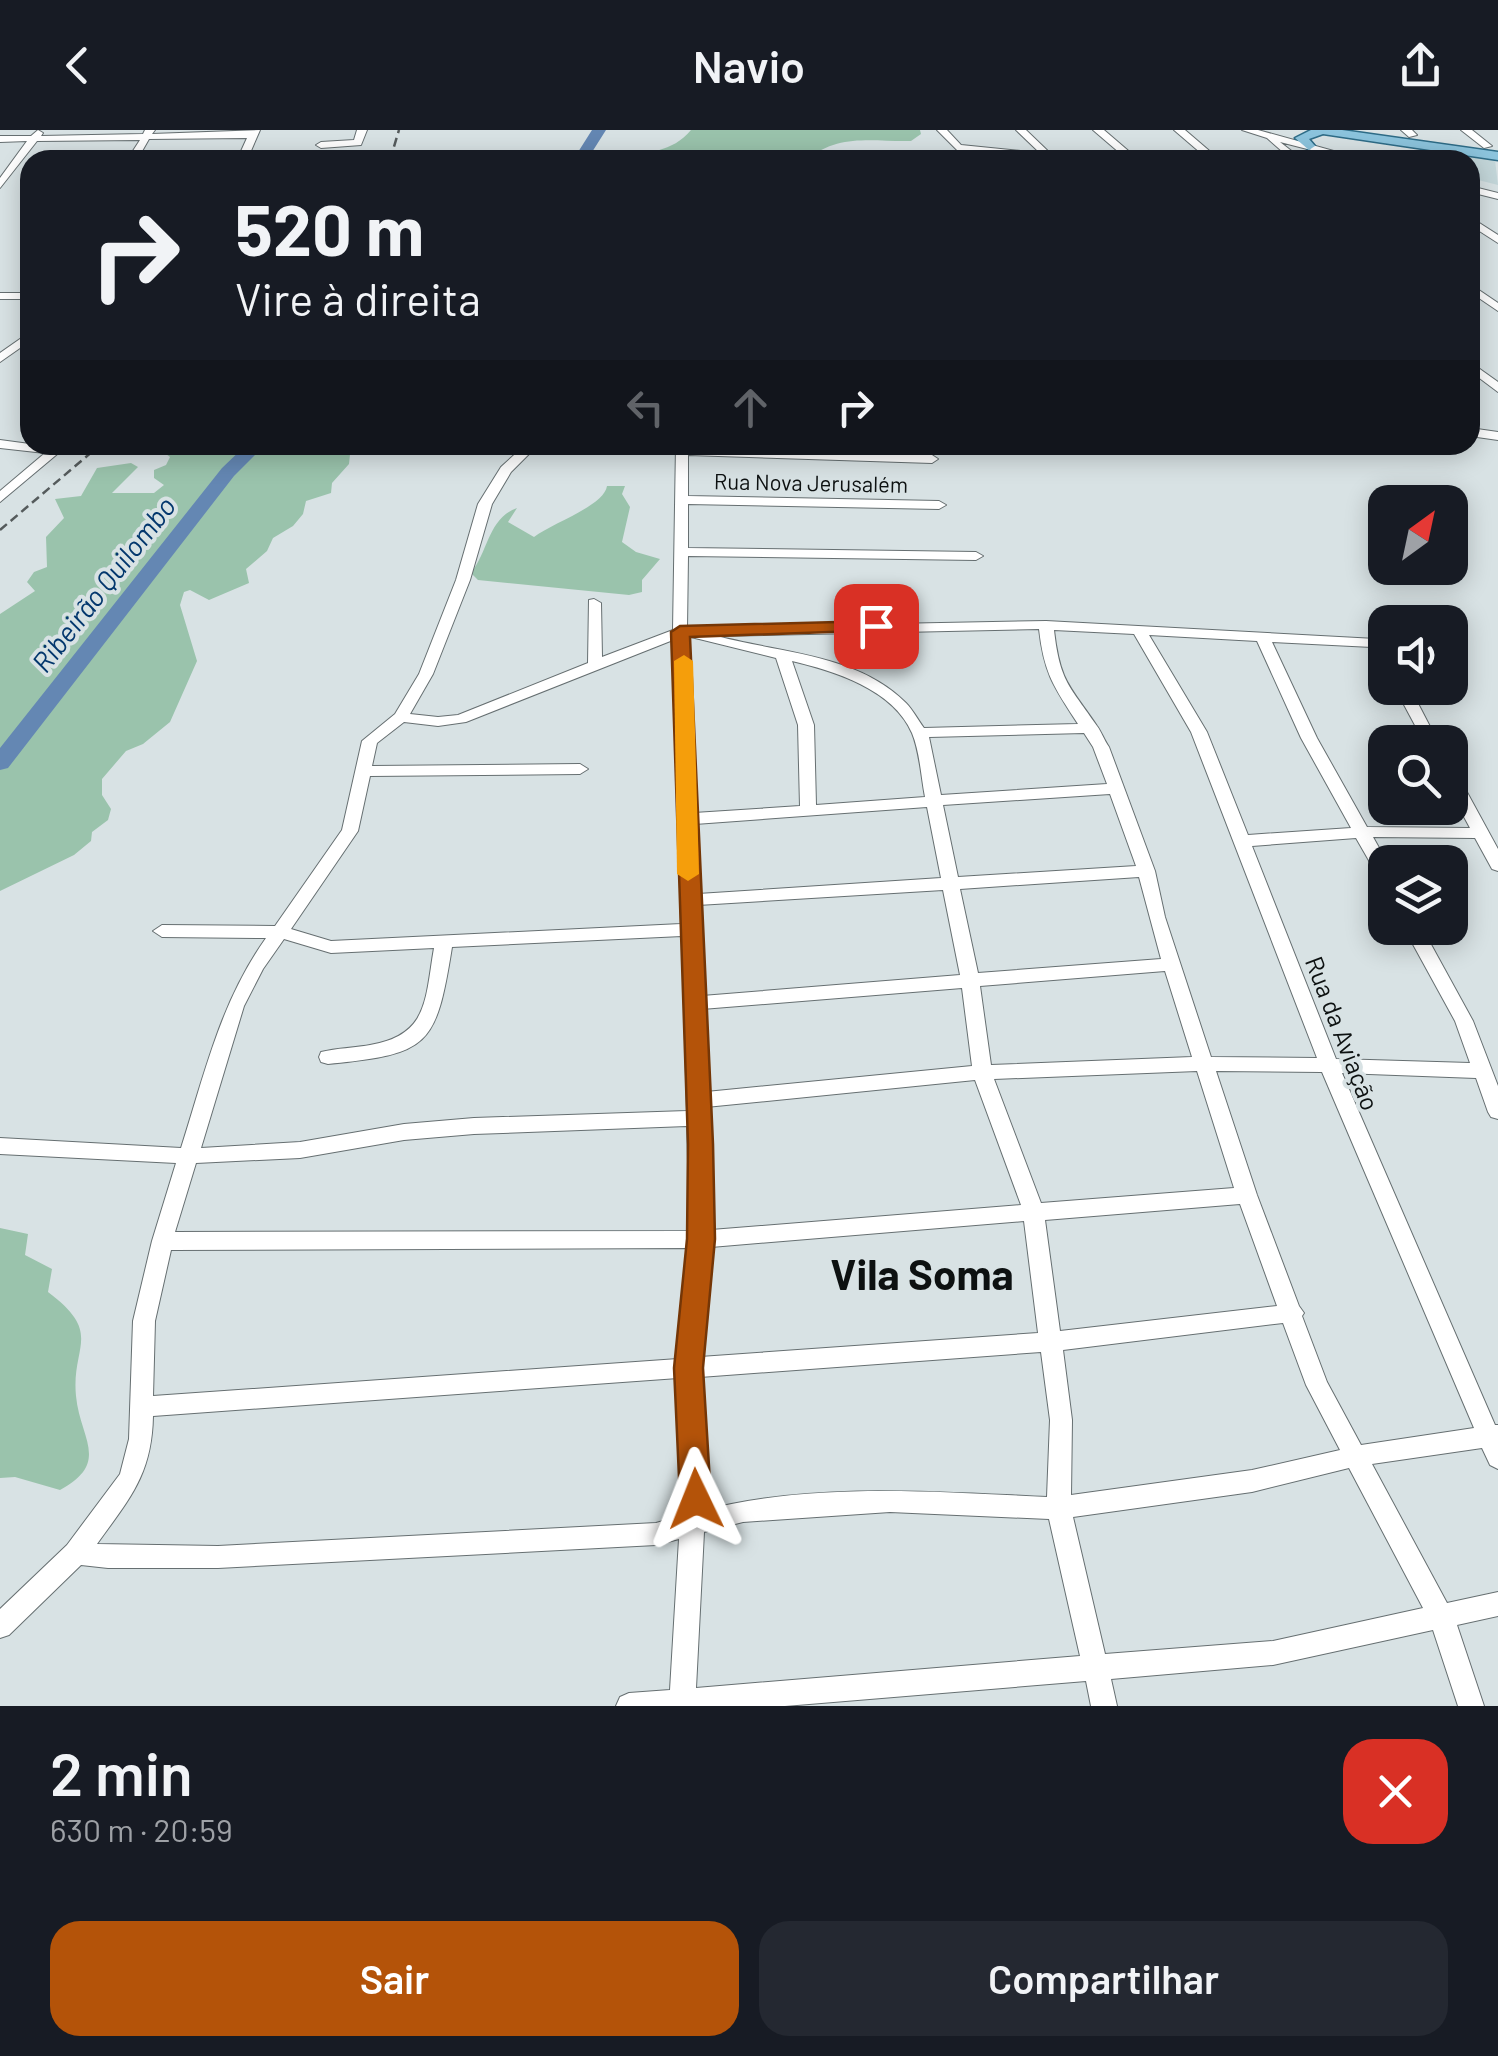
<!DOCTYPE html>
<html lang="pt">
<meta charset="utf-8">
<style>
body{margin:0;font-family:Barlow,sans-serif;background:#242831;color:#f1f3f6;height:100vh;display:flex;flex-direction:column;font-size:38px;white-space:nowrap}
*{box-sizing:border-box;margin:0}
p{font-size:32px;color:#9ea1a6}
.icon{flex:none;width:55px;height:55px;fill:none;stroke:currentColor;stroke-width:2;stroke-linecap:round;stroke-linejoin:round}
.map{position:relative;height:1576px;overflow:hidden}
.drawer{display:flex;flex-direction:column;background:#171b24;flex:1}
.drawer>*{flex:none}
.hud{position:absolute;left:20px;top:20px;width:1460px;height:305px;border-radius:30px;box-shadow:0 5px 25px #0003;background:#171b24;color:#f1f3f6;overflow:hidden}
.needle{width:65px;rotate:33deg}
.fabs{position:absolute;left:1368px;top:355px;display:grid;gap:20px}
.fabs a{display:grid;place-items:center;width:100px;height:100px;border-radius:20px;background:#171b24;box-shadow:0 5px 25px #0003;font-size:50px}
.pin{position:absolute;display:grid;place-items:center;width:85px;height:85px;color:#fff;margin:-42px;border-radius:20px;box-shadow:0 5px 15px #0006}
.me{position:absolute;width:110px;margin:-55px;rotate:358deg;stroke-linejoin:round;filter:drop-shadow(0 0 8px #0008)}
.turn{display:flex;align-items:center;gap:35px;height:210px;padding:0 50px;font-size:45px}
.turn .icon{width:130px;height:130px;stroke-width:2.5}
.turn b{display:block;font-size:70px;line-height:85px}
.lanes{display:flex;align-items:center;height:95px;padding:0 50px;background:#0003;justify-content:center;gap:50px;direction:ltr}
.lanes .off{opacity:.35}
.round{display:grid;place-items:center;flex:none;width:105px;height:105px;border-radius:30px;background:#242831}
.summary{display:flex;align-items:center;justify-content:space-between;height:170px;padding:0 50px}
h1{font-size:60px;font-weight:600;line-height:75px}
.action{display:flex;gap:20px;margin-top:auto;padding:20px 50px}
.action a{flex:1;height:115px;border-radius:30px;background:#b45309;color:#fff;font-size:40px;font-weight:600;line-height:115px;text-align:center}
.action a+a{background:#242831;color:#f1f3f6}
header{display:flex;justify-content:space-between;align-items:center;height:130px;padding:0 50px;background:#171b24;font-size:45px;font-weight:600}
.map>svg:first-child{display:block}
</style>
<header><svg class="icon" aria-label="back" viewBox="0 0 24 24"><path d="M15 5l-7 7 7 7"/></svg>Navio<svg class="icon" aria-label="share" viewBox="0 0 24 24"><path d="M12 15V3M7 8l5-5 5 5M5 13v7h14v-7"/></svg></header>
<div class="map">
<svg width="1498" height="1576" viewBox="0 0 1498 1576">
<rect width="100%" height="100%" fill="#d8e2e4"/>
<!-- built -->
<path fill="#c3d6d9" d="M1429 22 1495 30 1498 55 1470 48V30H1410L1413 26Z"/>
<!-- green -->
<path fill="#9ac3ac" d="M691 0H920L921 4 911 11C873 12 838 3 807 30H621C647 21 672 23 691 0Z
M154 315H351L349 334 332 353 331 363 306 371 303 384 293 396 273 408 267 421 246 439 249 453 209 470 190 460 184 462 180 475 197 531 170 592 143 614 126 621 102 649V665L111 679 108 690 92 702 91 711 74 725 0 761V484L35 461 27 452 34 442 47 437 46 407 64 388 55 369 81 366 97 338 131 333 138 337 112 363H154L164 355 154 348V340L166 335 170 327Z
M607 356H625L622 364 630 377 622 412 636 422 660 429 642 450V462L629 465 478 450 471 443C489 420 488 389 517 378L508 392 534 407C552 393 604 376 607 356Z
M0 1098 28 1104 25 1125 52 1139 48 1162C104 1204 71 1215 76 1266 80 1309 111 1332 60 1360L15 1347 0 1348Z"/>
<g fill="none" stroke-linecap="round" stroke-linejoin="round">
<!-- river -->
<path fill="#6487b3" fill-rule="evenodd" d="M592 0H606L587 30H573Z
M246 315H265L234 346 8 638 0 640V618L222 338Z"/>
<defs>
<path id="minor" d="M38 0 43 3 41 6 143 4 145 0H155L152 4 260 0 247 30H237L247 8 149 9 137 30H127L140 10 37 11 0 58V48L27 11 0 12V6H31Z
M357 0H367L361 15 321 18 316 15 321 12 354 10Z
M937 0H947L961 15 1040 23 1016 0H1026L1052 25 1083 30H1047L967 22 970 25 965 28Z
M1093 0H1104L1139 30H1128Z
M1174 0H1185L1220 30H1209Z
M1242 0H1258L1366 30H1350L1280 12 1303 30H1292L1267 8Z
M1401 0H1412L1417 5 1409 7Z
M1461 0H1472L1492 16 1484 18Z
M1470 56 1498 63V69L1470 62Z
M1470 87 1498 105V113L1470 95Z
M1470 154 1498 173V181L1470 162Z
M0 163H30V169H0Z
M30 202V211L0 232V223Z
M1470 232 1498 252V262L1470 241Z
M1470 298 1498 302V310L1470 306Z
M0 310 52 317 68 315 0 372V361L45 323 0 318Z
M525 315H538L511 342 492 374 470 450 433 544 410 584 438 587 458 585 588 533 589 470 594 469 601 473 602 527 673 500 676 315 932 325 938 329 932 333 688 325V366L939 371 946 375 939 379 688 374V418L976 422 983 426 976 430 688 426 687 498 1046 491 1376 509 1385 514V526L1372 517 1272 512 1317 608 1367 697 1470 698 1450 661V641L1456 642 1498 719V741L1492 739 1475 708 1373 707 1387 732 1385 750 1379 748 1356 708 1252 716 1336 929 1470 933 1455 891 1404 798H1422L1473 891 1498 956V989L1491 987 1488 982 1476 948 1342 943 1495 1295H1498V1339L1490 1335 1482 1318 1372 1334 1447 1473 1498 1462V1486L1457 1495 1484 1576H1458L1433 1500 1273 1535 1111 1549 1117 1576H1091L1086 1551 785 1576H616L620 1567 629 1563 670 1560 679 1409 656 1415 218 1438H108L81 1435 9 1505 0 1508V1479L67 1415 120 1344 129 1309 133 1191 152 1111 176 1033 0 1024V1008L181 1018C205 943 220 873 266 808L162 807 153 801 162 795 275 796 342 700 362 611 395 584 419 544 456 450 478 374 501 337ZM1039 499C1044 544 1054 557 1078 594L924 598C918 590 913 580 906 573 858 524 780 523 717 506ZM1054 500 1134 504 1191 602 1317 928 1211 927 1165 787 1155 741 1109 617C1104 610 1101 601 1097 596 1070 556 1060 553 1054 500ZM1149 505 1257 511 1301 608 1351 698 1248 705 1207 602ZM687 506 776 528 798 595 800 676 694 683ZM673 510 681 794 331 811 291 799 358 701 370 646 580 644 588 639 580 634 372 636 377 613 404 592 438 596 466 592ZM792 531C834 541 893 559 912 603 920 622 921 647 925 667L816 675 814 595ZM1084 603 1093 617 1107 654 941 665 929 607ZM1110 664 1136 736 958 747 943 675ZM927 677 941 748 698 764 695 694ZM1139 747 1161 829 978 843 960 759ZM943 760 960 845 702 866 698 775ZM682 806 687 981 474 988 404 994 300 1012 201 1018 244 876 263 839 284 809 331 823 434 818C425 869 429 905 370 915 354 918 337 918 321 922L319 927 321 932 328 934C429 924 436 917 452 817ZM1165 841 1192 927 991 935 980 856ZM962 858 972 936 706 962 702 879ZM1197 941 1234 1058 1041 1073 994 949ZM1216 941 1322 942 1474 1298 1361 1315 1327 1252 1302 1186 1304 1183 1299 1176 1257 1065ZM975 950 1021 1075 711 1100 707 993 710 988 706 977ZM687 996 690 1101 175 1102 196 1033 300 1028 404 1010 474 1004ZM1240 1074 1277 1176 1060 1201 1045 1090ZM1024 1091 1038 1203 700 1227 711 1117ZM690 1118 678 1229 153 1266 155 1191 171 1120ZM1283 1193 1306 1255 1340 1320 1252 1340 1071 1365 1072 1290 1063 1220ZM1041 1222 1050 1290 1047 1367C937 1362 813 1352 705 1380L708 1344 700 1247ZM678 1248 684 1344 681 1386 656 1393 218 1416 97 1414C129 1369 152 1345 153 1286ZM1349 1338 1423 1478 1273 1511 1105 1524 1073 1387 1252 1362ZM890 1382 1049 1389 1080 1526 696 1558 704 1402 743 1392Z
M1395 558H1410L1438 612H1424Z"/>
<path id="major" d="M1311 0H1342L1498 22V30L1323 4 1309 9 1315 16 1309 20 1295 8Z"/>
</defs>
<!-- minor casing -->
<use href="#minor" stroke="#666f71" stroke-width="2"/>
<!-- major casing -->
<use href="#major" stroke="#2e6c87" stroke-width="3"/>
<!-- minor -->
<use href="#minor" fill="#fff" fill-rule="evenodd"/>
<!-- major -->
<use href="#major" fill="#8cc4dd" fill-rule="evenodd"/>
<!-- rail -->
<path stroke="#555b5c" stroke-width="2.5" stroke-dasharray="9 5" stroke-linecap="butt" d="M390 30 399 0
M0 400 100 315"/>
</g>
<!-- route -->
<path fill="#b45309" stroke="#753606" stroke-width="2.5" d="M876 491 886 496 883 500 690 507 713 1014 715 1109 703 1238 711 1369 707 1379 696 1383 685 1379 680 1369 674 1238 687 1109 688 1014 671 502 680 496Z"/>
<!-- slow -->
<path fill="#f59e0b" d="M684 525 693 531 699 744 688 751 677 744 674 531Z"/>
<g text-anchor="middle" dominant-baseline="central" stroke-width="8" stroke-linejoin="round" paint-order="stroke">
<!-- far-street labels -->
<g font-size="22" fill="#0d1111" stroke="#d8e2e4">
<text transform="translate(811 352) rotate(1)">Rua Nova Jerusalém</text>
</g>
<!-- street labels -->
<g font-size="25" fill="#0d1111" stroke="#d8e2e4">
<text transform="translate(1343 903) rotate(69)">Rua da Aviação</text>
</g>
<!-- water labels -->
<g font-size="28" font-style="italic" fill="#03376d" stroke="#d8e2e4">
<text transform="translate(103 454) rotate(-52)">Ribeirão Quilombo</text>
</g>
<!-- near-district labels -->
<g font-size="42" font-weight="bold" fill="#0d1111" stroke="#d8e2e4">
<text x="922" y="1143">Vila Soma</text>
</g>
</g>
</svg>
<div class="fabs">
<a><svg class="needle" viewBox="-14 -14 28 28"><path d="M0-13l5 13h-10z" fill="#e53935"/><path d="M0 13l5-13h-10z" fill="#9ea1a6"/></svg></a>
<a><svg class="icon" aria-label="sound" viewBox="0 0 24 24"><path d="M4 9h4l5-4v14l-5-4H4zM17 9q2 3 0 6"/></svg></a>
<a><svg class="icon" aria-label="search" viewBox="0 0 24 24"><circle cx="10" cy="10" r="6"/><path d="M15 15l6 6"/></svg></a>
<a><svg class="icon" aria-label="layers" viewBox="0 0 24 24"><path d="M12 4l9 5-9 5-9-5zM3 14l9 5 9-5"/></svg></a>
</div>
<div class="pin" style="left:876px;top:496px;background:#d93025"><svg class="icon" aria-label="arrive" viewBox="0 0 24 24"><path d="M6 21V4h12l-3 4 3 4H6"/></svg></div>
<svg class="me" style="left:696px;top:1369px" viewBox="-20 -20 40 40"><path d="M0-17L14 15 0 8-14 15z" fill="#b45309" stroke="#fff" stroke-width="4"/></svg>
<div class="hud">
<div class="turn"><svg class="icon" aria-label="right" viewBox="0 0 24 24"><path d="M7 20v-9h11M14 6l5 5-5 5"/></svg><div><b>520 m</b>Vire à direita</div></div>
<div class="lanes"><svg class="icon off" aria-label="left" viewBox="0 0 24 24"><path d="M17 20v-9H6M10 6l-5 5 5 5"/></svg><svg class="icon off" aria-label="ahead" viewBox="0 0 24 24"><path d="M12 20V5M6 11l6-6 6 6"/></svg><svg class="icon" aria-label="right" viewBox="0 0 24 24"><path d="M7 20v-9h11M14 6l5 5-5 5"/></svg></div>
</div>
</div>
<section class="drawer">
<div class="summary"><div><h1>2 min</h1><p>630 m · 20:59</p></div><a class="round" style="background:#d93025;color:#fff"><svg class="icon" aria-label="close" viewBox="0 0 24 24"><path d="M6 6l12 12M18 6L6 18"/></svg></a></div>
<div class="action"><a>Sair</a><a>Compartilhar</a></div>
</section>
